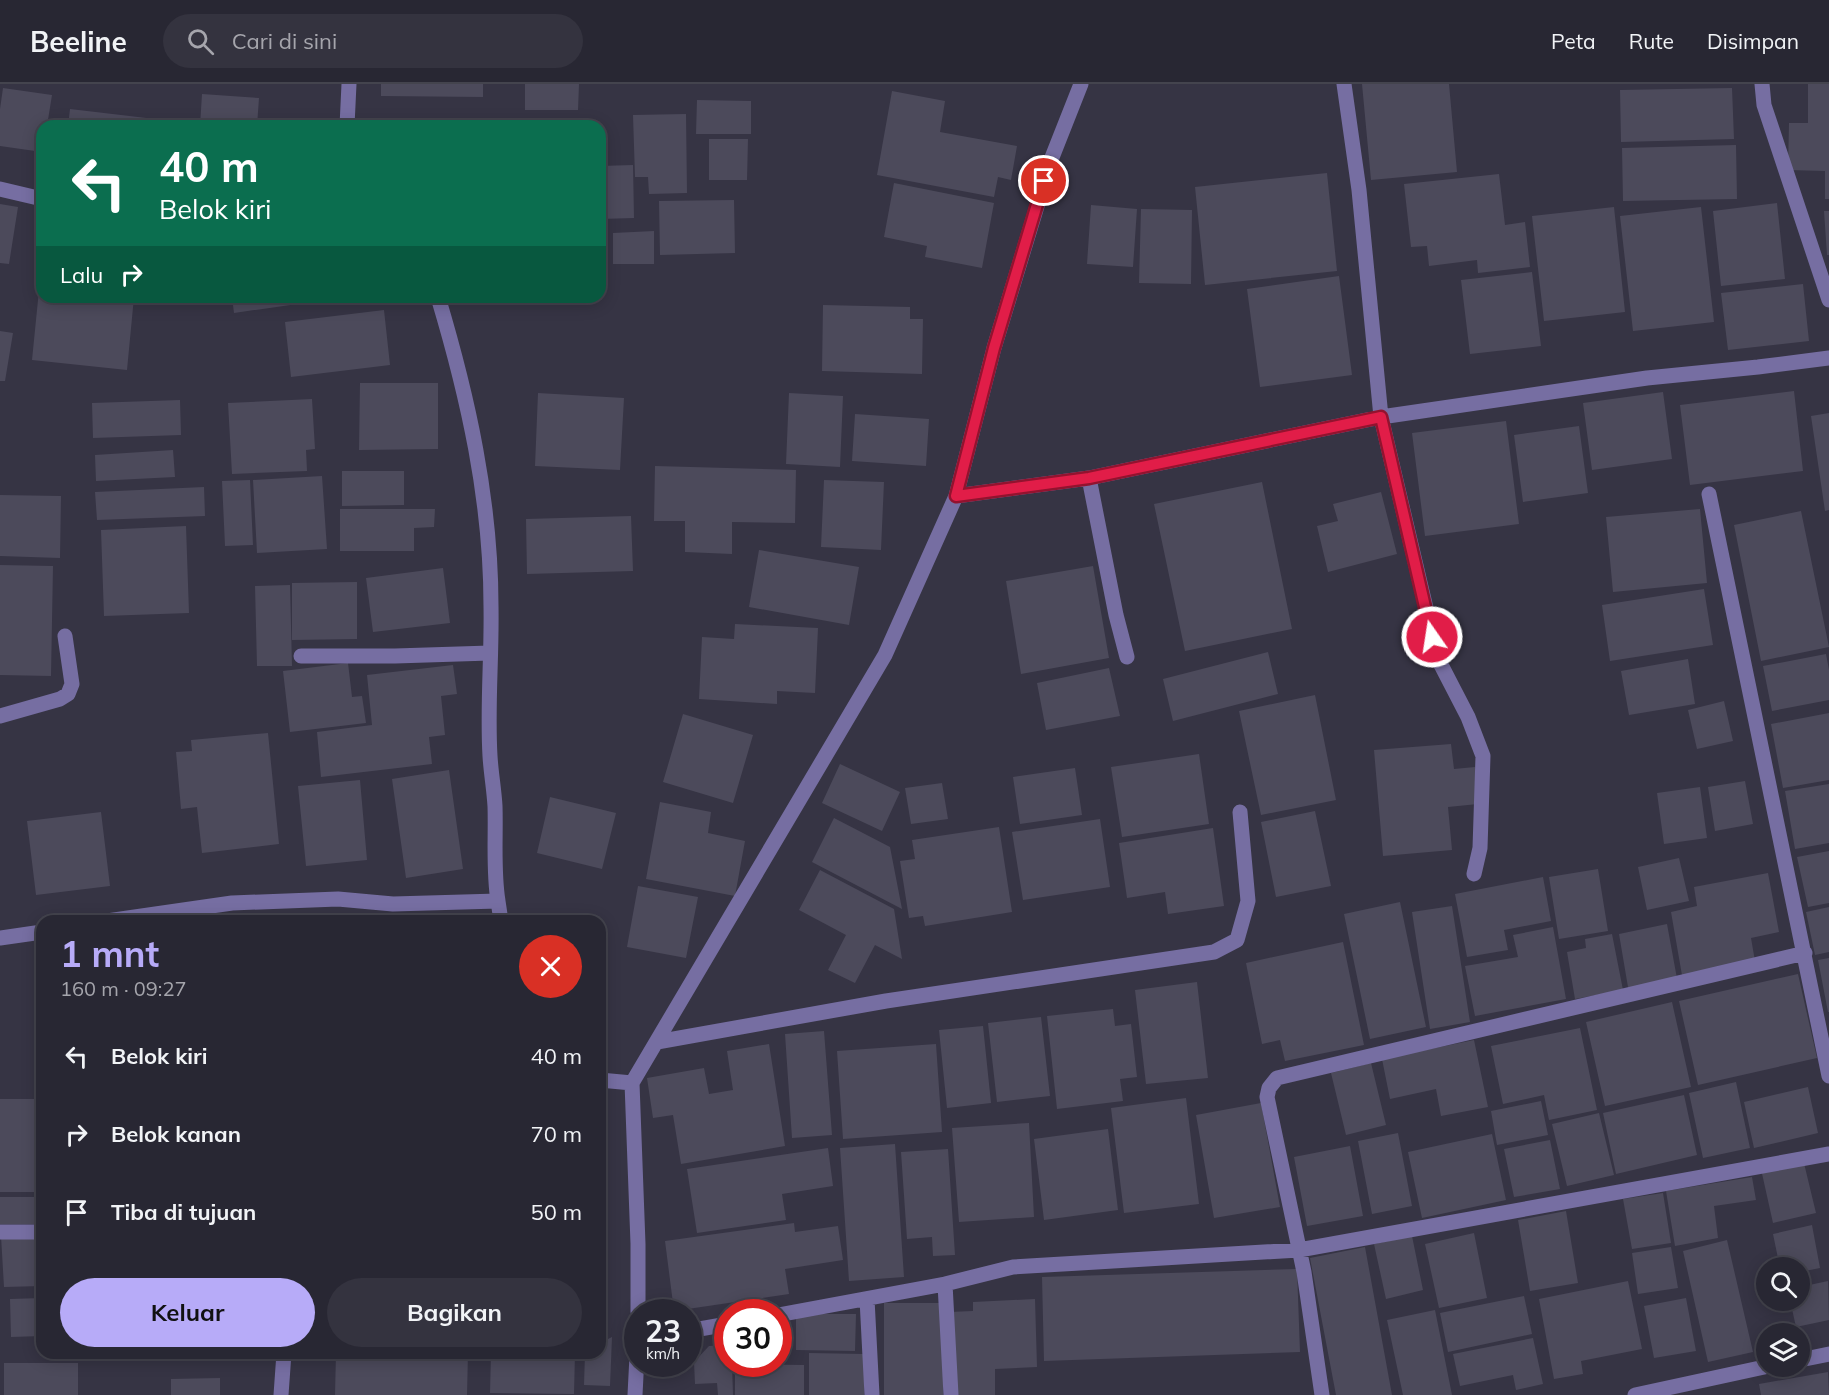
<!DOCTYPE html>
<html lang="id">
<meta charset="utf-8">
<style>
body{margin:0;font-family:Mulish,sans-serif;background:#34333f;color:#f1f3f6;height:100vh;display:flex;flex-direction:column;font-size:22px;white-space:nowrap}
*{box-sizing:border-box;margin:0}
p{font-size:20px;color:#a5a5ac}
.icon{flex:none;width:33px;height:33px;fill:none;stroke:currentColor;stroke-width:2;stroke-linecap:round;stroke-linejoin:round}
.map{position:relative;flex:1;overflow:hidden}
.drawer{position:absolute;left:36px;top:831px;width:570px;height:444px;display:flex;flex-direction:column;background:#282733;border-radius:18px;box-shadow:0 3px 15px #0003,0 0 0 2px #44444e}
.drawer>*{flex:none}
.guide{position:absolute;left:36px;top:36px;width:570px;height:183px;border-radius:18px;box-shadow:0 3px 15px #0003,0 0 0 2px #44444e;background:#0b6e4f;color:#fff;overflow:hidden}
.buttons{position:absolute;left:1756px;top:1173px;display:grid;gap:12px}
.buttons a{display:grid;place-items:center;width:54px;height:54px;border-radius:50%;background:#282733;box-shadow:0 3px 15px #0003,0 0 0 2px #44444e;font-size:30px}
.speed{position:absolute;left:624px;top:1215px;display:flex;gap:12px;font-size:30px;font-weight:700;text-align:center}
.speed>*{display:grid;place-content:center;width:78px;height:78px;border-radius:50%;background:#282733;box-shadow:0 3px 15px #0003,0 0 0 2px #44444e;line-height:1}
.speed small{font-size:15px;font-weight:400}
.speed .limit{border:9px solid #d22;background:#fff;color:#111}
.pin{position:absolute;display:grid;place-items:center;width:51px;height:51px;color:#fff;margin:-26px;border:3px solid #fff;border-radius:50%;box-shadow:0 2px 6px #0007}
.me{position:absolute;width:66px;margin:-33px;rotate:347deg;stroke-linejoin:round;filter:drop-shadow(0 0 4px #0008)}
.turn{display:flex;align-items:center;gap:21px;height:126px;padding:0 24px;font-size:27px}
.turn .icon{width:78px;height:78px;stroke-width:2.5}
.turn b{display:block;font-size:42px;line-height:51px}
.then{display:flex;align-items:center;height:57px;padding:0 24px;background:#0003;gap:12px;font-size:22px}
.round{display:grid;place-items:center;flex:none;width:63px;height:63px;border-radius:32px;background:#34333f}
.head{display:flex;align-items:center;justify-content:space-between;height:102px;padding:0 24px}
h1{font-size:36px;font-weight:700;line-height:45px;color:#b7abf8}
.cta{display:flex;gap:12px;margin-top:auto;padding:12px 24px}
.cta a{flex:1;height:69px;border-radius:36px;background:#b7abf8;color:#111;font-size:24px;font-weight:700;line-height:69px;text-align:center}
.cta a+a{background:#34333f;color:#f1f3f6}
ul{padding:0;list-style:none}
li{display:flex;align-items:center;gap:18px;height:78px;padding:0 24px}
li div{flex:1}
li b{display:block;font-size:22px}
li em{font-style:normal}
header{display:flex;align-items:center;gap:36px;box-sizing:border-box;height:84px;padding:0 30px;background:#282733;border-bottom:2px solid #44444e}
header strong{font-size:28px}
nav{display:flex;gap:33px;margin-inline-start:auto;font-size:21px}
.search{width:420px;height:54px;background:#34333f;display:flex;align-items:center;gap:15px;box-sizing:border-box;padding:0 21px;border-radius:33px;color:#a5a5ac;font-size:22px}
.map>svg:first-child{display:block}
</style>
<header>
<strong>Beeline</strong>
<div class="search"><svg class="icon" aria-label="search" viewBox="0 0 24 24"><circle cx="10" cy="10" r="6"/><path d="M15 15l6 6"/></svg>Cari di sini</div>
<nav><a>Peta</a><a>Rute</a><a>Disimpan</a></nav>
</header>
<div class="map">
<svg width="1829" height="1311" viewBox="0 0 1829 1311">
<rect width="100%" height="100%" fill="#363444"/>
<!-- building -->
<path fill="#4c4a5b" d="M381 0H483V13L381 12Z
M525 0H579L578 26H525Z
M1362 0H1449L1457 88 1371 96Z
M1808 0H1829V115H1825V87L1788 86 1789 39H1808Z
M3 4 52 11 47 42H42V68L0 62V25Z
M1732 4 1734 55 1621 58 1620 6Z
M892 7 945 17 940 48 1017 62 1011 96 998 93 994 113 877 91Z
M202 10 259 14 257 42H200Z
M697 16 751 17V50H696Z
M70 25 155 35V42H68Z
M686 30 687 109 649 110 648 93H635L633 31Z
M494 34H539V42H495Z
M709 55H748L747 96H709Z
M1736 61 1737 115 1623 117 1622 64Z
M633 81 634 134 600 135V82Z
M1327 89 1337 187 1205 201 1195 103Z
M1499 90 1505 141 1525 138 1530 183 1478 189 1477 176 1429 182 1427 162 1411 163 1404 100Z
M894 99 994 119 982 184 925 173 927 162 884 153Z
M734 116 735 169 660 171 659 117Z
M1777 119 1785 195 1721 202 1713 127Z
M0 120 18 123 9 180 0 179Z
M1091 121 1137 125 1133 183 1087 180Z
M1614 123 1625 228 1544 237 1532 132Z
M1701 123 1714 238 1633 247 1620 132Z
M1141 125 1192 126 1191 200 1139 199Z
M1824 127H1829V171H1827Z
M654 147V180H613V149Z
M1532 188 1541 262 1470 270 1461 196Z
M1339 192 1352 291 1260 303 1247 205Z
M40 196H42V213H134L127 286 32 276Z
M1803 200 1809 257 1728 266 1721 209Z
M232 213H325V216L234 229Z
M823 221 910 223V235H923L922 290 822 287Z
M384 226 390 281 291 293 285 238Z
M0 247 13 249 5 297H0Z
M360 299H438V365L359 366Z
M1794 307 1803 387 1690 401 1680 321Z
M1663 308 1672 375 1592 386 1583 319Z
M538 309 624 314 620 386 535 382Z
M789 309 843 312 840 383 786 380Z
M312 315 315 365 306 366 307 387 232 390 228 319Z
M180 316 181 351 93 354 92 319Z
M1829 329V426L1825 427 1811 332Z
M855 330 929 335 926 382 852 377Z
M1506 337 1519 440 1425 452 1412 349Z
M1579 342 1588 409 1523 418 1514 351Z
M173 366 175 393 96 397 95 371Z
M655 382 796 386 795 439 732 438V470L685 468V437H654Z
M342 387H404V421L342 422Z
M322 392 327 465 257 469 253 396Z
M250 396 253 461 225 462 222 397Z
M824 396 884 398 881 466 821 463Z
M1262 398 1292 545 1185 567 1154 420Z
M204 403 205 432 97 436 95 408Z
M1381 408 1397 470 1328 488 1317 442 1338 437 1333 420Z
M0 411 61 412 60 474 0 472Z
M340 425H435L434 443 414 444V467H340Z
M1700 425 1707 499 1613 508 1606 433Z
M1801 427 1829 563 1761 577 1734 441Z
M631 432 633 487 527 490 526 435Z
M186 442 189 529 104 532 101 446Z
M759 466 859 483 849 541 749 523Z
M0 481 53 482 51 592 0 591Z
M1093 482 1109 574 1021 590 1006 497Z
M443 484 450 539 373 548 366 494Z
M357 498V555L292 556V499Z
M290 501 292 582H257L255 502Z
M1704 505 1713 561 1610 577 1602 521Z
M735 540 818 544 815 609 777 607V620L699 615 702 553 734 555Z
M1268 568 1278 610 1173 637 1163 595Z
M1826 570 1829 586V616L1772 627 1763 582Z
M1688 575 1695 620 1629 631 1621 587Z
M348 579 352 613 362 612 366 639 290 648 283 587Z
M453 581 457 610 441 612 445 651 429 653 432 680 321 693 317 648 372 641 367 591Z
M1109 584 1120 632 1046 646 1037 599Z
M1315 611 1336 716 1261 731 1239 627Z
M1724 617 1733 657 1697 665 1688 626Z
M1829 629V696L1783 704 1771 640Z
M683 630 753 651 733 719 663 698Z
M268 649 279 760 202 769 197 723 181 725 176 668 192 667 191 656Z
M1451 660 1454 685 1475 683 1478 720 1448 723 1452 766 1383 772 1374 666Z
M1199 670 1209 740 1122 753 1111 683Z
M840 680 900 708 882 747 822 719Z
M1075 684 1082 731 1020 740 1013 693Z
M449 686 463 785 406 794 392 695Z
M360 696 367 776 306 782 298 702Z
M1745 697 1753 740 1715 747 1708 703Z
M942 699 948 735 911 740 905 704Z
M1829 700V759L1795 765 1785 707Z
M1700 703 1707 754 1664 760 1657 709Z
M550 713 616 729 602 785 537 769Z
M660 718 711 728 708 749 745 757 735 812 646 795Z
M1315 727 1331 802 1276 813 1261 738Z
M101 728 110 802 36 811 27 737Z
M834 734 890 763 902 825 812 778Z
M1100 735 1110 803 1023 816 1012 748Z
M999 743 1012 828 925 842 923 832 909 834 900 777 915 775 912 756Z
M1213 744 1224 822 1168 830 1165 808 1127 814 1119 759Z
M1829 767V819L1808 823 1797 773Z
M1679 774 1689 817 1647 826 1638 783Z
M1598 785 1608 847 1559 855 1549 793Z
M820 786 894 825 902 875 875 861 855 899 828 886 846 851 799 826Z
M1768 789 1779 848 1751 854 1756 883 1683 897 1671 828 1697 822 1694 803Z
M1543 793 1551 837 1504 846 1508 866 1467 873 1455 810Z
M638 802 698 813 686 874 627 863Z
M1400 818 1426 943 1370 955 1344 830Z
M1452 822 1470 938 1430 945 1412 828Z
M1829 823V868L1815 871 1806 828Z
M1667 840 1678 900 1629 909 1619 850Z
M1553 843 1566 915 1475 932 1465 882 1518 873 1513 851Z
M1612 850 1623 906 1575 915 1567 868 1586 864 1585 855Z
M1343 858 1364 961 1285 977 1280 956 1262 960 1246 879Z
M1829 874V928H1828L1818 876Z
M1798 890 1817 974 1698 1001 1679 917Z
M1197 898 1208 994 1146 1000 1135 906Z
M1672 918 1691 1003 1605 1022 1586 938Z
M1113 925 1115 942 1131 940 1137 993 1120 995 1123 1017 1057 1025 1047 932Z
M1041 933 1050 1012 997 1018 988 939Z
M40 938H42V982H38Z
M983 942 991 1019 947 1024 939 946Z
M1580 944 1597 1026 1549 1036 1544 1011 1503 1020 1491 962Z
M824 947 832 1051 792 1054 785 950Z
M1474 956 1488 1023 1441 1032 1436 1005 1390 1015 1382 975Z
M769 960 785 1062 681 1080 673 1031 653 1034 647 994 704 984 709 1010 733 1006 727 967Z
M936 960 942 1048 843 1055 837 967Z
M1371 979 1386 1041 1346 1051 1331 989Z
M1736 998 1750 1064 1703 1074 1689 1009Z
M1808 1003 1818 1049 1754 1064 1744 1018Z
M1684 1011 1697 1071 1616 1090 1603 1029Z
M1186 1014 1199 1120 1124 1129 1111 1024Z
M0 1015H42V1108H0Z
M1541 1017 1548 1051 1497 1061 1491 1027Z
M1261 1019 1280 1123 1214 1134 1196 1031Z
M1599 1029 1614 1091 1567 1102 1552 1040Z
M1029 1039 1034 1133 959 1138 952 1044Z
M1108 1045 1118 1126 1044 1136 1034 1055Z
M1398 1049 1412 1122 1372 1130 1358 1057Z
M1492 1050 1506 1116 1422 1134 1408 1068Z
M1550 1056 1560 1105 1514 1113 1504 1065Z
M895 1060 904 1193 849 1197 840 1064Z
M1350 1062 1363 1132 1307 1142 1294 1073Z
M828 1064 833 1102 782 1110 786 1136 697 1149 687 1085Z
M948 1065 955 1171 933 1172 932 1153 907 1155 901 1068Z
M1803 1075 1816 1129 1773 1139 1761 1085Z
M1752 1093 1756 1116 1714 1122 1718 1154 1675 1162 1666 1107Z
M1663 1109 1671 1159 1632 1165 1623 1115Z
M0 1113H42V1140H0Z
M1566 1127 1578 1199 1530 1207 1518 1136Z
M794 1139 795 1148 838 1142 843 1176 785 1185 789 1210 674 1227 665 1157Z
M1812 1141 1820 1184 1800 1188V1184H1780L1773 1150Z
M1474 1149 1487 1214 1439 1224 1425 1160Z
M42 1150V1202L4 1203 1 1152Z
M1412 1152 1423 1206 1386 1215 1374 1160Z
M1727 1156 1753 1268 1708 1278 1683 1167Z
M1365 1163 1392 1311H1336L1310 1174Z
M1671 1163 1678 1204 1638 1210 1632 1169Z
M1297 1185 1300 1268 1044 1277 1042 1193Z
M1628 1197 1642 1265 1581 1277 1583 1290 1554 1295 1539 1215Z
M1828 1197 1829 1236 1796 1243 1790 1216H1800V1203Z
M1524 1212 1532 1250 1448 1268 1440 1229Z
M42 1214V1252L11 1253 10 1215Z
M1686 1214 1696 1267 1654 1274 1644 1222Z
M1035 1215 1037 1283 995 1285V1311H952L949 1228 973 1227V1218Z
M884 1219H944L943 1311H884Z
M1435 1226 1452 1311H1403L1387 1236Z
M796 1230H856L855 1267 796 1266Z
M778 1241H786V1277H778Z
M612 1253 610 1302 584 1301 585 1269H600V1259Z
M1533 1254 1543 1300 1516 1306 1513 1291 1460 1302 1453 1270Z
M728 1261V1280H732L733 1311H718L717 1299 695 1300 694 1278 709 1262Z
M336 1269H468L467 1311H335Z
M491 1269H575L574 1310 490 1309Z
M809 1269 864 1270V1311H809Z
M4 1279H78V1311H4Z
M735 1280 804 1281V1311H735Z
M1828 1288 1829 1311H1761L1759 1300Z
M220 1294V1311H171V1295Z"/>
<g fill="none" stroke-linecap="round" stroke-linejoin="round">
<!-- minor -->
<path stroke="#766ea2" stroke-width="15" d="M1344 0 1359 106 1381 333 1438 575 1468 633 1483 672 1480 764 1474 790
M1762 0 1764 21 1829 216
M347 42 349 0
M0 105 38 114
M438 213C468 313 491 416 491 522 492 572 487 622 490 672 491 689 494 705 495 722 496 754 493 786 498 817
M1089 394 1116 531 1127 573
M1709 410 1829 992
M956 412 1089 394 1381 333 1647 294 1758 283 1829 274
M301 572H395L490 569
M0 632 60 615 68 610 72 600 65 552
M107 837 232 819 338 815 393 820 498 817 501 837
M0 854 42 848
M657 958 886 917 1214 868 1237 856 1248 817 1240 728
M600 996 632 999
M0 1148H42
M945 1200 951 1311
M867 1215 872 1311
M638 1228V1160L632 999 885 571 956 412 994 264 1051 76 1081 0
M778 1231 945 1200 1013 1183 1299 1166 1829 1070
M688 1247 728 1240
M1800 1276 1829 1270
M281 1311 284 1269
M635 1311 638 1252
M1322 1311 1304 1188 1267 1013 1269 1004 1277 994 1805 869
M1635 1311 1769 1282"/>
</g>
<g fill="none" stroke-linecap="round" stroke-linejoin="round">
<defs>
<path id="route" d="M1044 97 994 264 956 412 1089 394 1381 333 1432 553"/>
</defs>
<!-- route casing -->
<use href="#route" stroke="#92132f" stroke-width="15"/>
<!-- route -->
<use href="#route" stroke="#e11d48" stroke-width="10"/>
</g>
</svg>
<div class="buttons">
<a><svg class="icon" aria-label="search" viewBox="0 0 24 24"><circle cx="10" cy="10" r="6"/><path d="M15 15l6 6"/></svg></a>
<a><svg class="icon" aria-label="layers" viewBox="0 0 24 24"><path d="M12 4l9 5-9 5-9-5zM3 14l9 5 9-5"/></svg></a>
</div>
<div class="speed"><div>23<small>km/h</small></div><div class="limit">30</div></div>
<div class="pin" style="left:1044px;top:97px;background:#d93025"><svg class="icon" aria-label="arrive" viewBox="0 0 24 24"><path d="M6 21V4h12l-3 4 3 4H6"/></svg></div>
<svg class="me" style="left:1432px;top:553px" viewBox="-20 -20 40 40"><circle r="17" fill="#e11d48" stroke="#fff" stroke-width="3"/><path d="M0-11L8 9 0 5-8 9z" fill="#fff"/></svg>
<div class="guide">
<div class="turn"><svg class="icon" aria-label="left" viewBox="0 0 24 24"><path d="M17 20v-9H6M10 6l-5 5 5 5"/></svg><div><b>40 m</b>Belok kiri</div></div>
<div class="then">Lalu<svg class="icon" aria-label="right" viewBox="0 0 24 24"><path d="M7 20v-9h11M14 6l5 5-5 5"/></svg></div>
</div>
<section class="drawer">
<div class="head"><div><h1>1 mnt</h1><p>160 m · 09:27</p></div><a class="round" style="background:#d93025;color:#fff"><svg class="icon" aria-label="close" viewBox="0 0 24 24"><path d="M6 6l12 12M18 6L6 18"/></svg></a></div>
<ul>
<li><svg class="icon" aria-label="left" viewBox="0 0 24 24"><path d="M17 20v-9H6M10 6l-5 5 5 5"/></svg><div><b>Belok kiri</b></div><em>40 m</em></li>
<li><svg class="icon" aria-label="right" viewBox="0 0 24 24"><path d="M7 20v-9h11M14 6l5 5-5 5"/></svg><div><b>Belok kanan</b></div><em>70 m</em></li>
<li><svg class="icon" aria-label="arrive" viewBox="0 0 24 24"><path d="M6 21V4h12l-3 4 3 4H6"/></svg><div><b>Tiba di tujuan</b></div><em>50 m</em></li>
</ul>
<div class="cta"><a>Keluar</a><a>Bagikan</a></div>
</section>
</div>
